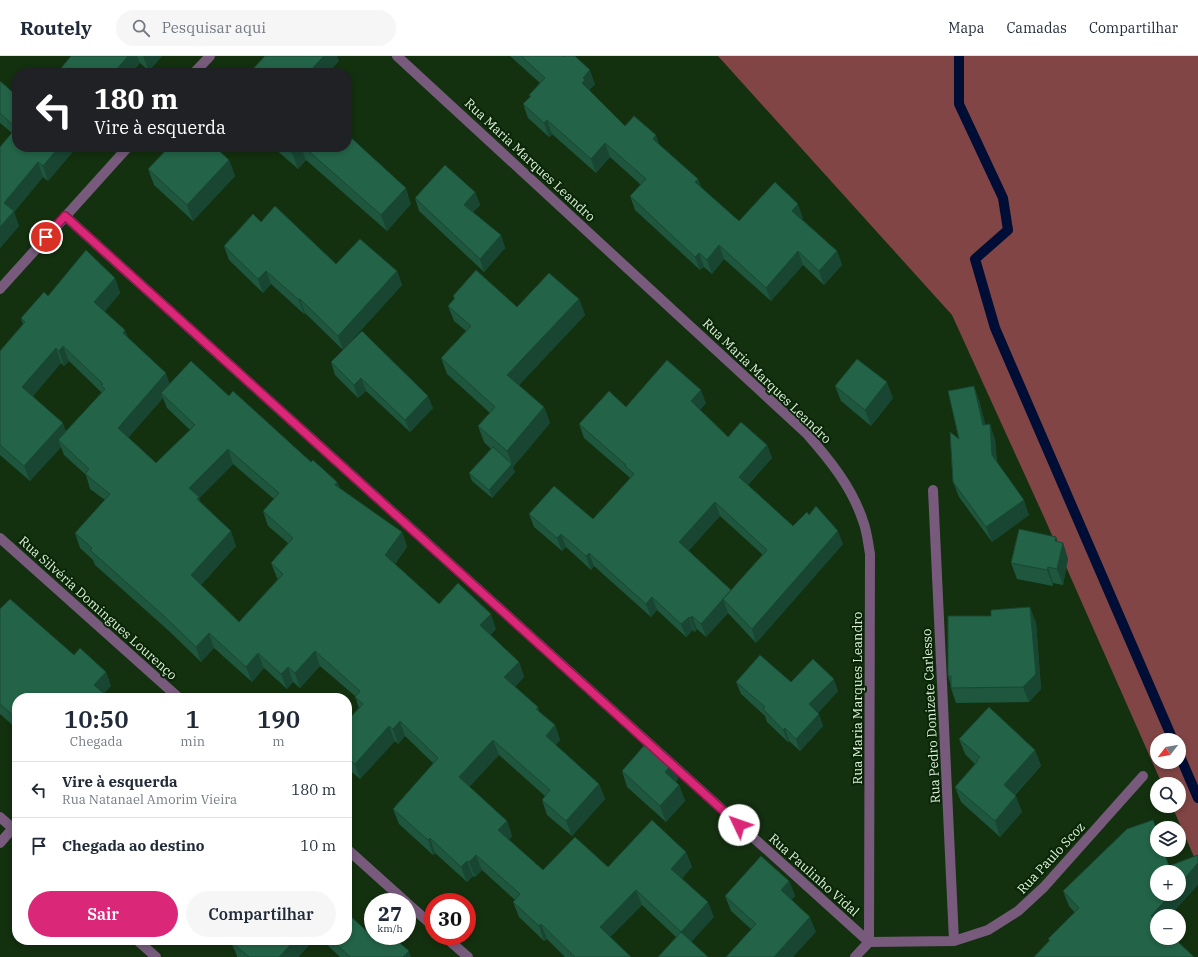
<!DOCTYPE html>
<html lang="pt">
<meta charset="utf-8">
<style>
body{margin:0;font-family:"IBM Plex Serif",serif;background:#f6f6f7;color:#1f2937;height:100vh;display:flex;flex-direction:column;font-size:15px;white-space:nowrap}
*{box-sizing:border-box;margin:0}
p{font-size:13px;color:#747a83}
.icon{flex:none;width:22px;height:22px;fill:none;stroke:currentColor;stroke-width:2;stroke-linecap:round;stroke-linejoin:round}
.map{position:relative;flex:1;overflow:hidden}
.side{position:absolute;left:12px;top:637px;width:340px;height:252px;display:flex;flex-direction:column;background:#fff;border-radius:16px;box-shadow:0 2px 6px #0003}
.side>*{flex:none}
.banner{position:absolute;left:12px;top:12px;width:340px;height:84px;border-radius:16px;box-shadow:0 2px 6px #0003;background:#202124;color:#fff;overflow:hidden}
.needle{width:26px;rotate:239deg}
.controls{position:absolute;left:1150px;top:677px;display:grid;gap:8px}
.controls a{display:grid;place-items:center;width:36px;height:36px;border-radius:50%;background:#fff;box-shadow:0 2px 6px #0003;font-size:20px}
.speed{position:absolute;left:364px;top:837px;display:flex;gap:8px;font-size:20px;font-weight:700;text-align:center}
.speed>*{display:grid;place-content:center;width:52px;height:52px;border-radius:50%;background:#fff;box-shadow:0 2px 6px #0003;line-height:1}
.speed small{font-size:10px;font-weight:400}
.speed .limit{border:6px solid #d22;background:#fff;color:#111}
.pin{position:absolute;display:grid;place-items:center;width:34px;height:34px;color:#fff;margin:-17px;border:2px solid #fff;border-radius:50%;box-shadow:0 1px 4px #0007}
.me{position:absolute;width:44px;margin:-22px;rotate:312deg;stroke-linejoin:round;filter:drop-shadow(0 0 3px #0008)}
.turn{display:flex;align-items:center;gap:14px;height:84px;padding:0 16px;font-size:18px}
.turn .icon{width:52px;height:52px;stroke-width:2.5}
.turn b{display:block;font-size:28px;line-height:34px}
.eta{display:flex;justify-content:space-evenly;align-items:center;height:68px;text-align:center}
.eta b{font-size:24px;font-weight:600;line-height:28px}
.primary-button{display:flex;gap:8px;margin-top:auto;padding:8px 16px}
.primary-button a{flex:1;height:46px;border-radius:24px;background:#db2777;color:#fff;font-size:16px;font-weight:600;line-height:46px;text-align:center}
.primary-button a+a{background:#f6f6f7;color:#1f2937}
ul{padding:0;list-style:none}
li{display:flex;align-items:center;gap:12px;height:56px;padding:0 16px;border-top:1px solid #e0e1e3}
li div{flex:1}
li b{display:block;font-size:15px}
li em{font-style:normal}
header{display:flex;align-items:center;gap:24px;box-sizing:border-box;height:56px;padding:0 20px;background:#fff;border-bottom:1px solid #e0e1e3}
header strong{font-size:19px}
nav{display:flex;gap:22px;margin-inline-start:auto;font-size:14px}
.search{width:280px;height:36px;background:#f6f6f7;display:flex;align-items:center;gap:10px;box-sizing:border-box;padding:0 14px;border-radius:22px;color:#747a83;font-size:15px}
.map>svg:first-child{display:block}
</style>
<header>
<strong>Routely</strong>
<div class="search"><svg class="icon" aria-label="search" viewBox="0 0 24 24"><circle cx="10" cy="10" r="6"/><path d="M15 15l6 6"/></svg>Pesquisar aqui</div>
<nav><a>Mapa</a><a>Camadas</a><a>Compartilhar</a></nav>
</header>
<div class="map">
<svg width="1198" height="901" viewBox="0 0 1198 901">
<rect width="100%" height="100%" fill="#13300f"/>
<!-- forest -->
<path fill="#804544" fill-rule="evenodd" d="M718 0H1198V810L1172 750H1179V728H1162L1044 461 952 259ZM1157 684H1179V706H1157Z"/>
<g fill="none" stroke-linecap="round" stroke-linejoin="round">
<!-- stream -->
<path stroke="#000d34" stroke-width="10" d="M959 0V48L1003 142 1008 174 975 203 995 272 1173 684
M1179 698 1198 742"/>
<!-- minor -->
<path stroke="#775a7c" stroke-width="10" d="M397 0 806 377C829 403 852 431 863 465 867 475 868 487 870 498L869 886 855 901
M194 17 210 0
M65 160 869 886 954 885 988 874 1018 855 1044 831 1143 720
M0 233 128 91
M933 434 954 885
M0 482 179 642
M0 761 17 776
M0 787 13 772
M347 793 406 846
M407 847 433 870
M444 880 468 901
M137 884 156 901"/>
</g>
<!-- wall -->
<path fill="#1e563e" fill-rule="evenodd" d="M71 0H162L149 15 140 7 131 17H57Z
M510 0H563L595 28 589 34 625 70 659 88 698 123 701 131 739 165 803 162 802 163 837 195 842 209 824 229 803 209 771 245 724 203 712 218 704 211 700 214 635 154 630 140 641 129 610 101 596 117 552 78 549 81 528 62 523 48 530 41 529 39 540 27Z
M0 25 76 92 48 125 43 121 14 156 19 170 0 192V91L12 77 0 67Z
M273 91H347L411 148 387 175 306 104 298 113Z
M229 104 235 120 193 165 154 129 148 113Z
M475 136 480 149 473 156 501 179 505 192 484 216 419 155 415 142Z
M261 166 336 208 397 215 402 229 343 294 433 352 410 376 366 335 358 342 335 319 331 306 343 294 305 257 304 258 271 228 263 237 229 204 224 190Z
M115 222 120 237 105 255 128 283 170 328 229 340 337 426 340 432 402 476 407 491 395 508 439 548 496 573 490 579 519 606 524 621 515 631 538 651 539 656 555 669 560 684 556 689 599 728 605 743 572 780 547 759 542 744 545 740 499 699 469 731 507 765 512 780 509 784 543 814 608 811 686 796 692 811 682 822 714 861 676 881 642 849 610 881 631 901H565L547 883 544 885 519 861 513 846 515 844 482 814 475 821 473 820 467 826 435 797 433 799 399 768 393 753 434 708 405 680 398 688 395 685 360 723 347 712V665L359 652 355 640 320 610 300 632 293 626 287 633 264 612 252 626 214 592 201 606 170 576 95 509 93 504 80 492 75 477 105 444 90 433 86 419 64 399 61 391 30 425 0 399V295L23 268 21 262 48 240ZM69 305 102 337 66 375 33 340 61 307 64 310ZM163 342 167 352 190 374 156 407 128 381ZM233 408 274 443 263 455 268 470 288 487 271 507 277 522 278 523 239 566 201 529 236 490 201 447 199 442Z
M453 240 517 251 579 243 585 259 519 329 544 351 550 367 513 411 515 416 492 442 472 425 469 417 491 393 484 386 478 370 490 357 447 318 441 302 466 275 454 265 448 250 454 243Z
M835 330 893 342 871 370 841 345Z
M979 344 985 368 995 383 997 406 1029 459 992 486 959 441 953 426 959 383Z
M706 347 700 354 728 381 767 389 772 402 748 429 793 470 809 459 843 488 756 587 728 557 706 581 697 573 695 576 693 574 686 581 657 554 651 561 594 510 591 514 566 491 562 495 534 471 529 458 593 463 630 423 629 421 584 382 579 368 626 351ZM720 460 763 499 731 534 688 495Z
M1056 481 1058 486 1063 487 1068 503 1063 529 1053 527V530L1017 523 1011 507Z
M0 553 74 599 106 616 111 630 17 642V673L0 658Z
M1036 566 1041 633 1029 646 956 647 951 632V629L948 620Z
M736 626H791L838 635 818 657 823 670 800 695 789 685 788 686 767 666 765 660 741 638Z
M959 683 1035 694 1041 710 1015 739 1022 756 1000 781 961 746 955 731 975 708 965 698Z
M673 707 678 723 676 726 679 729 685 745 666 766 627 731 622 715Z
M1157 794H1164L1169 810 1049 885 1048 883 1075 857 1069 850 1063 835Z
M789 825 795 840 791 844 816 876 751 873 731 855 725 840Z
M372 880 411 901H340L322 884H347Z
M314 884 298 901H237V900L231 886Z"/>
<!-- shaded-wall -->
<path fill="#184632" d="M128 0H137L140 7 131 17H117L116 14Z
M143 0H162L149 15Z
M324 0H337L339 5 328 17H308Z
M115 13 117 17H112Z
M590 14 595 28 589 35 582 27 583 22Z
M547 64 552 78 549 81 544 67Z
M656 79 661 93 653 83Z
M605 87 610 101 596 117 591 103Z
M59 91H75L76 92 48 125 43 110Z
M297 91H301L306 104 298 113 292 97Z
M229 104 235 120 193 165 187 149Z
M38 106 43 121 14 156 19 170 0 192V171L4 147Z
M698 123 703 137 695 126Z
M406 132 411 148 387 175 381 159Z
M475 136 480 149 469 161 464 149Z
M798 148 803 162 797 169 792 155Z
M501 179 505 192 484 216 480 203Z
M719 189 724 203 712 218 707 204Z
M798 195 803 209 771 245 766 232Z
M837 195 842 209 824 229 819 215Z
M699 197 704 211 700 214 695 201Z
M266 215 271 228 263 237 258 223Z
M397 215 402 229 343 294 338 280Z
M115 222 120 237 100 261 94 246Z
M300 243 305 257 304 258 299 244Z
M579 243 585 259 513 335 507 319Z
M125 274 131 289 123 277Z
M63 290 69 305 64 310 59 295Z
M56 292 61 307 28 346 22 331Z
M166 317 171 332 161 337 163 342 124 387 118 372Z
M361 322 366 335 358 342 354 329Z
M887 326 893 342 871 370 865 354Z
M974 330 979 344 989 383 983 369Z
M701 334 706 347 696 358 691 345Z
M428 340 433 352 410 376 405 364Z
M544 351 550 367 513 411 515 416 492 442 489 434 512 408 507 395Z
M63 367 68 382 58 384 61 391 30 425 24 410Z
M990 368 995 383 997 414 992 399Z
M767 389 772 402 743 434 739 421Z
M228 393 233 408 199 442 204 456 189 432Z
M337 426 343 441 335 429Z
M1024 444 1029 459 992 486 986 471Z
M715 446 720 460 684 500 679 486Z
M231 475 236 490 196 534 191 519Z
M838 475 843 488 756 587 752 573Z
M402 476 407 491 390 514 385 499Z
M561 478 566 491 562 495 557 482Z
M1056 481 1061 495 1063 487 1068 503 1063 529 1057 513 1055 485Z
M589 497 594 510 591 514 586 500Z
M1048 511 1053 527V530L1047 514Z
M731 534 723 543 728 557 706 581 701 568Z
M652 541 657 554 651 561 646 548Z
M1030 551 1036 566 1041 633 1029 646 1023 631Z
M491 558 496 573 486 584 480 569Z
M692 560 697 573 695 576 690 562Z
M689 561 693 574 686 581 681 568Z
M209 577 214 592 201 606 196 591Z
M315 595 320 610 300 632 295 617Z
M258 597 264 612 252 626 246 611Z
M519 606 524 621 510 636 504 621Z
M288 611 293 626 287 633 281 618Z
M106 616 111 630 100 642 94 629Z
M834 623 838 635 814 661 809 648Z
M819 658 823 670 800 695 796 683Z
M400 665 405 680 398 688 393 673Z
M555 669 560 684 551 695 546 680Z
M389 670 395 685 360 723 355 708Z
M785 672 789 685 788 686 783 674Z
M493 684 499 699 464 736 459 721Z
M1035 694 1041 710 1009 744 1004 729Z
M673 707 678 723 670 732 665 716Z
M599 728 605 743 572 780 566 765Z
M679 729 685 745 666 766 660 750Z
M1016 740 1022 756 1000 781 995 765Z
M507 765 512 780 504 789 498 774Z
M430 782 435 797 433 799 428 784Z
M686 796 692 811 677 828 671 813Z
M476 799 482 814 475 821 469 806Z
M467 805 473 820 467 826 461 811Z
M1198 807V829L1170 860H1157V875L1151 860 1171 838H1179V829Z
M789 825 795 840 786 850 781 834Z
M636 834 642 849 605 886 600 871Z
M708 846 714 861 687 891 681 876Z
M810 861 816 876 793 901H774Z
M541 868 547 883 544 885 539 870Z
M295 884H314L298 901H279Z
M409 895 411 901H403Z"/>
<!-- building -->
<path fill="#236448" stroke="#184632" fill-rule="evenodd" d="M71 0H128L116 14 115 13 112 17H57Z
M265 0H324L308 17H242L246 12 250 16Z
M521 0H563L564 1 565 0H575L590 14 583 22 585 24 582 27 625 70 634 60 656 79 653 83 698 123 695 126 739 165 775 126 798 148 792 155 837 195 819 215 798 195 766 232 719 189 707 204 699 197 695 201 630 140 646 123 605 87 591 103 547 64 544 67 523 48 531 40 529 39 545 22Z
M0 25 17 40V91H59L43 110 38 106 4 147 14 155 0 171V91L16 72 0 57Z
M347 78 406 132 381 159 304 91H347Z
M169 91H215L229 104 187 149 148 113Z
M285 91H297L292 97Z
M445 109 475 136 464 149 501 179 480 203 415 142Z
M275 150 336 208 360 183 397 215 338 280 300 243 299 244 266 215 258 223 224 190 253 158 261 166Z
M86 194 115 222 94 246 125 274 123 277 166 317 118 372 156 407 195 369 161 337 191 305 229 340 233 335 311 406 313 404 337 426 335 429 402 476 385 499 439 548 458 527 491 558 480 569 519 606 504 621 538 651 536 653 555 669 546 680 599 728 566 765 542 744 550 734 493 684 459 721 507 765 498 774 543 814 575 781 608 811 652 764 686 796 671 813 708 846 681 876 636 834 600 871 631 901H575L541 868 539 870 513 846 520 838 476 799 469 806 467 805 461 811 430 782 428 784 393 753 438 702 400 665 393 673 389 670 355 708 347 702V665L363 648 355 641 360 635 315 595 295 617 288 611 281 618 258 597 246 611 209 577 196 591 165 561 90 494 92 492 75 477 110 438 85 418 89 413 58 384 105 333 101 329 103 328 63 290 59 295 56 292 22 331 63 367 24 410 0 389V295L25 266 21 262 44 236 48 240ZM228 393 279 437 263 455 293 482 271 507 283 518 239 566 191 519 231 475 197 443 199 441 189 432Z
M476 214 517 251 549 217 579 243 507 319 544 351 507 395 478 370 495 351 441 302 471 270 448 250 455 242 453 240Z
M362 275 428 340 405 364 361 322 354 329 331 306Z
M857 303 887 326 865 354 835 330Z
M667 304 701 334 691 345 728 381 741 366 767 389 739 421 793 470 807 456 809 459 816 450 838 475 752 573 723 543 767 494 715 446 679 486 731 534 701 568 692 560 690 562 689 561 681 568 652 541 646 548 589 497 586 500 561 478 557 482 529 458 554 430 593 463 634 418 625 410 626 409 579 368 609 335 626 351Z
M974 330 983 369 990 368 992 399 1024 444 986 471 953 426 950 376 959 383 948 335Z
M493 391 512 408 489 434 469 417Z
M1019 473 1056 481 1055 485 1063 487 1057 513 1048 511 1047 514 1011 507Z
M10 543 74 599 80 592 106 616 94 629 109 642H17V663L0 648V553Z
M1030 551 1036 618 1023 631 951 632V620H948V560H991V554Z
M760 599 791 626 813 603 834 623 809 648 819 658 796 683 785 672 783 674 763 653 765 651 736 626Z
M989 651 1035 694 1004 729 1016 740 995 765 955 731 978 705 977 704 980 701 959 683Z
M648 685 673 707 665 716 679 729 660 750 622 715Z
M1153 764 1157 775V794H1163L1169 810 1198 799V807L1179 829V816H1157V838H1171L1151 860 1157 865V882H1174L1194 901H1034L1050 884 1048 883 1079 852 1063 835 1127 773Z
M761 800 789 825 781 834 810 861 774 901H726L756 868 725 840Z
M347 857 372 880 373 878V880H392L409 895 403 901H350L332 884H347Z
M681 876 708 901H658Z
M233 884H295L279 901H249L231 886Z"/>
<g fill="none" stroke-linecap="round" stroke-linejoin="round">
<defs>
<path id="route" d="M46 181 65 160 739 769"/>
</defs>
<!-- route casing -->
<use href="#route" stroke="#8e194d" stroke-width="10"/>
<!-- route -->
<use href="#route" stroke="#db2777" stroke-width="7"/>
</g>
<g text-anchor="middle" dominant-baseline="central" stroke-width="4" stroke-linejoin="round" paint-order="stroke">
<!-- street labels -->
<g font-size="13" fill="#dff1dc" stroke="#082606">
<text transform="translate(530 104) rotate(43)">Rua Maria Marques Leandro</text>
<text transform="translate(767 325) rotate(44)">Rua Maria Marques Leandro</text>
<text transform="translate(98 552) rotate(42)">Rua Silvéria Domingues Lourenço</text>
<text transform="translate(857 642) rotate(-90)">Rua Maria Marques Leandro</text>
<text transform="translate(931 660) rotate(-93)">Rua Pedro Donizete Carlesso</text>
<text transform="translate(1051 802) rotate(-47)">Rua Paulo Scoz</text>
<text transform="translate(814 819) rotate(42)">Rua Paulinho Vidal</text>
</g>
</g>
</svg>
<div class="controls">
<a><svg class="needle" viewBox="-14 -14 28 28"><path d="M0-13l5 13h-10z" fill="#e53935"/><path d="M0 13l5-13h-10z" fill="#747a83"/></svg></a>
<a><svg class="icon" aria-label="search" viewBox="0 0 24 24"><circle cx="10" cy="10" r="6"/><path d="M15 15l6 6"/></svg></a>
<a><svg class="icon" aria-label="layers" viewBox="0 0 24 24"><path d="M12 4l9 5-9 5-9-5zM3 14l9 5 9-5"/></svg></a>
<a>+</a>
<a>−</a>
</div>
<div class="speed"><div>27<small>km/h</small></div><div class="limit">30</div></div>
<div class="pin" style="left:46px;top:181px;background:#d93025"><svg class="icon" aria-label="arrive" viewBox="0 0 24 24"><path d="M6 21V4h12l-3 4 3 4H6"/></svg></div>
<svg class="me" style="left:739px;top:769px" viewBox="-20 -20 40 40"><circle r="19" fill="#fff"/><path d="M0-13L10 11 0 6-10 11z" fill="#db2777"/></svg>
<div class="banner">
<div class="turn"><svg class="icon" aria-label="left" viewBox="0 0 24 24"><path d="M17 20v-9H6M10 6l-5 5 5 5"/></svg><div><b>180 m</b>Vire à esquerda</div></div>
</div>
<section class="side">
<div class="eta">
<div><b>10:50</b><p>Chegada</p></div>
<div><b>1</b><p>min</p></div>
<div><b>190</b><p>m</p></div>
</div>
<ul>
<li><svg class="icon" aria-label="left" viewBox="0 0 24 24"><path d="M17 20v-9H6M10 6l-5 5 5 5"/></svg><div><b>Vire à esquerda</b><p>Rua Natanael Amorim Vieira</p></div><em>180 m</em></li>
<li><svg class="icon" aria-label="arrive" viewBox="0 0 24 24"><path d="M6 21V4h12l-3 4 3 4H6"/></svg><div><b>Chegada ao destino</b></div><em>10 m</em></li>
</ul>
<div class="primary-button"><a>Sair</a><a>Compartilhar</a></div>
</section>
</div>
